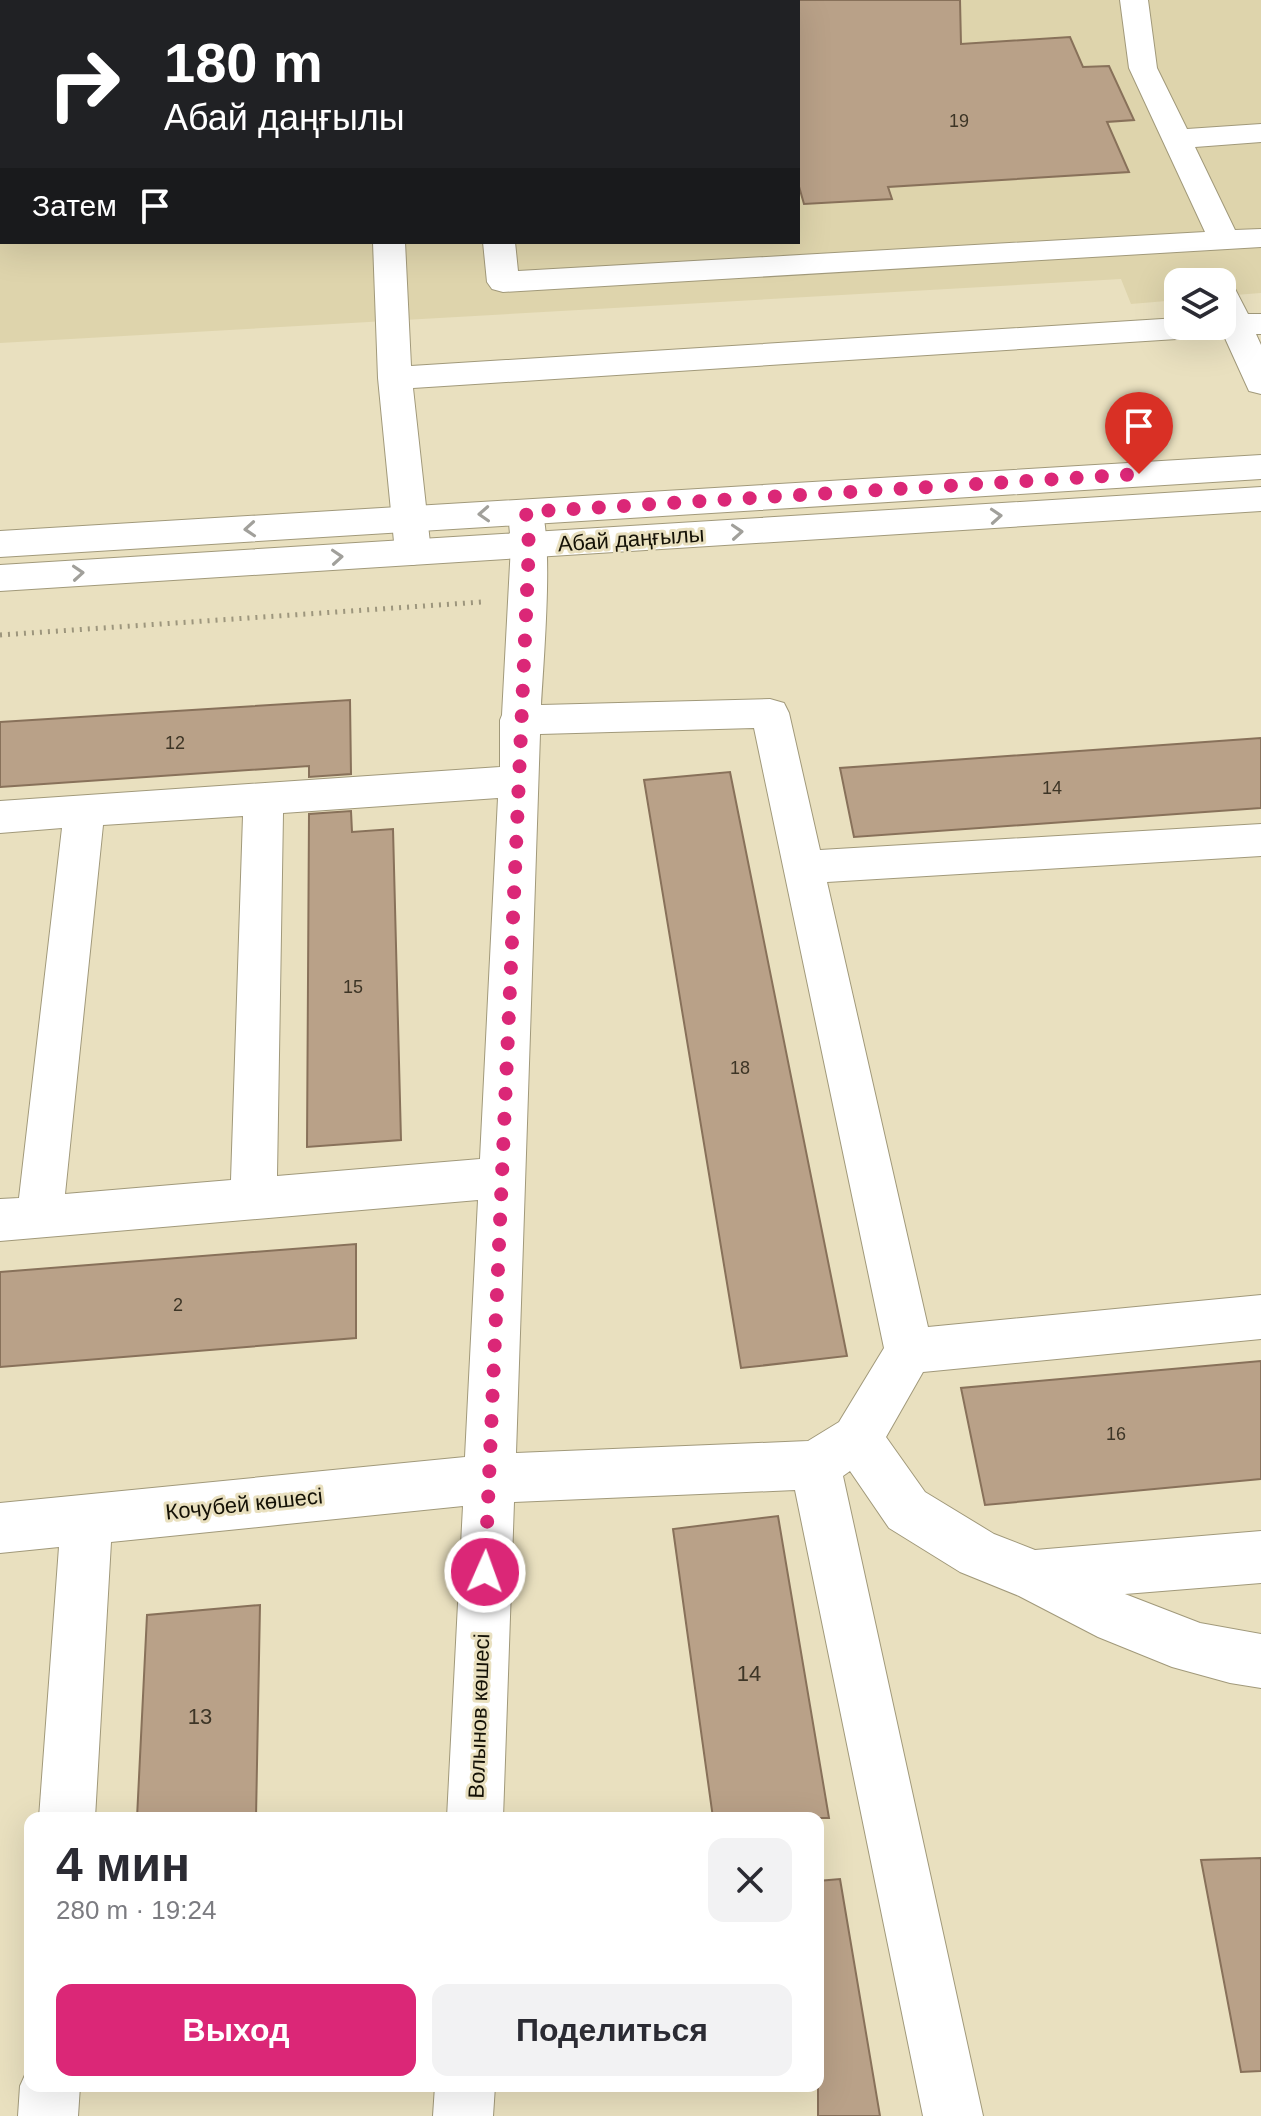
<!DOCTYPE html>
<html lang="ru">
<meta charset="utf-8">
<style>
body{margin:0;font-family:Helvetica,sans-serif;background:#f2f2f3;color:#2b2b33;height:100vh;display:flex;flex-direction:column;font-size:30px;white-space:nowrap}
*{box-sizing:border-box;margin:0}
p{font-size:26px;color:#7c7c81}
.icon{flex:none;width:44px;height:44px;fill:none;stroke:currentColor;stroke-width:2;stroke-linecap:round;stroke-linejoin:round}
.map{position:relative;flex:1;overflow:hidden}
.drawer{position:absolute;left:24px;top:1812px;width:800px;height:280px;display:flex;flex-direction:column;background:#fff;border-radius:16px;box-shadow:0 8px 32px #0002}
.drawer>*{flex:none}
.hud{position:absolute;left:0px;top:0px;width:800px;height:244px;box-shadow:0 8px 32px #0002;background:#202124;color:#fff;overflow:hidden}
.buttons{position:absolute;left:1164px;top:268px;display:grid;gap:16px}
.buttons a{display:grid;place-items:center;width:72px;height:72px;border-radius:16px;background:#fff;box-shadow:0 8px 32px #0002;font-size:40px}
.pin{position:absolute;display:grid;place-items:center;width:68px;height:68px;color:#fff;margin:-82px -34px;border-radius:50% 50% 50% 0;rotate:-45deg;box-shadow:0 0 8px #0007}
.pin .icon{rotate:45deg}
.me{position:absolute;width:88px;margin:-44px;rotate:2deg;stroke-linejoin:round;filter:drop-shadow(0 0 6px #0008)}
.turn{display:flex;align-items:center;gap:28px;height:168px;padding:0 32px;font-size:36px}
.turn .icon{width:104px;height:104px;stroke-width:2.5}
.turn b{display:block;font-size:56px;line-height:68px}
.then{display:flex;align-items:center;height:76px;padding:0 32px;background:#0003;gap:16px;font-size:30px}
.round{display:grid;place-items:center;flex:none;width:84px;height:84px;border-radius:16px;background:#f2f2f3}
.overview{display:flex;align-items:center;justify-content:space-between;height:136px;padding:0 32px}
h1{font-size:48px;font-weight:600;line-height:60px}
.primary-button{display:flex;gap:16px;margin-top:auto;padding:16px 32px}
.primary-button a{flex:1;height:92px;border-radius:16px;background:#db2777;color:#fff;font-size:32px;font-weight:600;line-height:92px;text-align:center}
.primary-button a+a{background:#f2f2f3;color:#2b2b33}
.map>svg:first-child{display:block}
</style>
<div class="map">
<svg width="1261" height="2116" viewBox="0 0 1261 2116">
<rect width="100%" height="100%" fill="#e9e0bf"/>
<!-- built -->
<path fill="#ded4ac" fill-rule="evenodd" d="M0 0H1261V293L1222 296V282H1178V300L1131 304 1121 279 0 343ZM2 2H798V242H2Z"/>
<!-- building -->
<path fill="#b9a188" stroke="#88715a" stroke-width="2" d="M798 0H960L961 44 1070 37 1083 67 1109 66 1134 120 1107 122 1129 172 888 187 892 199 804 204 798 183Z
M350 700 351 774 309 777V766L0 787V722Z
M1261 738V808L854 837 840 768Z
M730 772 847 1356 741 1368 644 780Z
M351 811 352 832 393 829 401 1140 307 1147 309 814Z
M356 1244V1338L0 1367V1272Z
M1261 1361V1479L985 1505 961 1388Z
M778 1516 829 1818H713L673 1529Z
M260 1605 256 1818H137L147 1615Z
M1261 1858V2071L1241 2072 1201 1860Z
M840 1879 880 2116H818V1881Z"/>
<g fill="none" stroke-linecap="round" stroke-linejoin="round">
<defs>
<path id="minor" d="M364 0H392V2H364Z
M462 0H490V2H462Z
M1120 0H1148L1157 68 1187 129 1261 124V142L1195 147 1235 230 1261 229V247L503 292 492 289 487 282 483 242H515L518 271 1205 232 1129 68Z
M373 242H405L411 366 1178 318V326H1222V282L1233 285 1248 314H1261V334H1256L1261 345V394L1249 391 1224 336 413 388 431 552 426 561 413 565 400 561 395 552 378 378Z
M526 500 539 503C555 531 543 666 541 705L770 699 784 703 789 713 820 850 1261 824V856L827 882 928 1327 1261 1295V1339L923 1372 886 1437 925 1492 994 1534 1035 1550 1261 1531V1583L1125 1594 1200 1623 1261 1634V1688L1230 1683 1172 1667 1098 1637 1019 1596 960 1572 889 1528 850 1471 843 1476 983 2116H923L795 1490 514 1502 503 1818H447L463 1506 111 1542 95 1818H39L59 1547 0 1553V1503L465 1457 478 1200 0 1241V1199L19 1198 62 828 0 833V801L500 767V720L502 715 511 545 508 512 513 503ZM754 728 884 1348 839 1422 808 1441 516 1453 540 734ZM498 798 480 1159 277 1176 283 813ZM243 816 231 1180 65 1194 103 825Z
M30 2064V2086H80L78 2116H18L20 2086Z
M435 2086H495L493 2116H433Z"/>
<path id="major" d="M1261 455V479L0 557V531Z
M1261 487V511L0 591V565Z"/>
</defs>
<!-- minor casing -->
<use href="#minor" stroke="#a1997a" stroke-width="2"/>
<!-- major casing -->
<use href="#major" stroke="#a1997a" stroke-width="2"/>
<!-- path -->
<path stroke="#9d967d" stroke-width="5" stroke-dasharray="2 6" stroke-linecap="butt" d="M0 635 482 602"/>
<!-- minor -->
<use href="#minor" fill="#fff" fill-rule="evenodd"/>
<!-- major -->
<use href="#major" fill="#fff" fill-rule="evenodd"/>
</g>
<!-- one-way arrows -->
<defs><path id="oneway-chevron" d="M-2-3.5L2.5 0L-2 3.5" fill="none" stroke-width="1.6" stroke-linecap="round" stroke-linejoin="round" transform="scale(2)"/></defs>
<g stroke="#a1a09b">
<use href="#oneway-chevron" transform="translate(484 514) rotate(177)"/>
<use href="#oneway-chevron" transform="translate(996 516) rotate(-4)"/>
<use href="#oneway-chevron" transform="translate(250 529) rotate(176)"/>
<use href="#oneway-chevron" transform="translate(737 532) rotate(-4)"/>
<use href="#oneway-chevron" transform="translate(337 557) rotate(-4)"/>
<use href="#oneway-chevron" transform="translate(78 573) rotate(-4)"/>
</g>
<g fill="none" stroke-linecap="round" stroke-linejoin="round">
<!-- route -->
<path stroke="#db2777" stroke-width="14" stroke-dasharray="0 25.2" d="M485 1572 529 545 526 512 1139 474"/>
</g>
<g text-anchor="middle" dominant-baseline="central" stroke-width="6" stroke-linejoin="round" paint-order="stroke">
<!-- number labels -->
<g font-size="18" fill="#3d3526">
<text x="959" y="121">19</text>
<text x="175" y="743">12</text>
<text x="1052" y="788">14</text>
<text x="353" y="987">15</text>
<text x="740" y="1068">18</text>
<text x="178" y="1305">2</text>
<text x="1116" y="1434">16</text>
</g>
<!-- street labels -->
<g font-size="22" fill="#141106" stroke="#e9e0bf">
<text transform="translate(631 539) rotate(-4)">Абай даңғылы</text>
<text transform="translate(244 1504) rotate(-6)">Кочубей көшесі</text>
<text transform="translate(479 1716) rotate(-88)">Волынов көшесі</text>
</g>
<!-- near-number labels -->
<g font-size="22" fill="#3d3526">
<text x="749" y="1673">14</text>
<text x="200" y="1716">13</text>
</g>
</g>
</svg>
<div class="buttons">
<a><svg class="icon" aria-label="layers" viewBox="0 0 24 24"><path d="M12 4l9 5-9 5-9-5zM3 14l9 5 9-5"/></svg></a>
</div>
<div class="pin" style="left:1139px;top:474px;background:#d93025"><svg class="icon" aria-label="arrive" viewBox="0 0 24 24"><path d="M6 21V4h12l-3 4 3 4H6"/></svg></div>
<svg class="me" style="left:485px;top:1572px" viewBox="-20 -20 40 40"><circle r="17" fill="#db2777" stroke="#fff" stroke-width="3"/><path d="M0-11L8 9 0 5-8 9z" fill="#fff"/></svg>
<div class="hud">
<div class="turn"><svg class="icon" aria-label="right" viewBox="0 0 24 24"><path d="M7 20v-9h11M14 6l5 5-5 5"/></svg><div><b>180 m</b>Абай даңғылы</div></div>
<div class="then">Затем<svg class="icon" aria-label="arrive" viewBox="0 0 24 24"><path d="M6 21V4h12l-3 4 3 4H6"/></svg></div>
</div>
<section class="drawer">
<div class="overview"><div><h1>4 мин</h1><p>280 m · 19:24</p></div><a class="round"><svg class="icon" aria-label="close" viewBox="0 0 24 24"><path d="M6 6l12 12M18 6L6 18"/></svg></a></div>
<div class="primary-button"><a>Выход</a><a>Поделиться</a></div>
</section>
</div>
